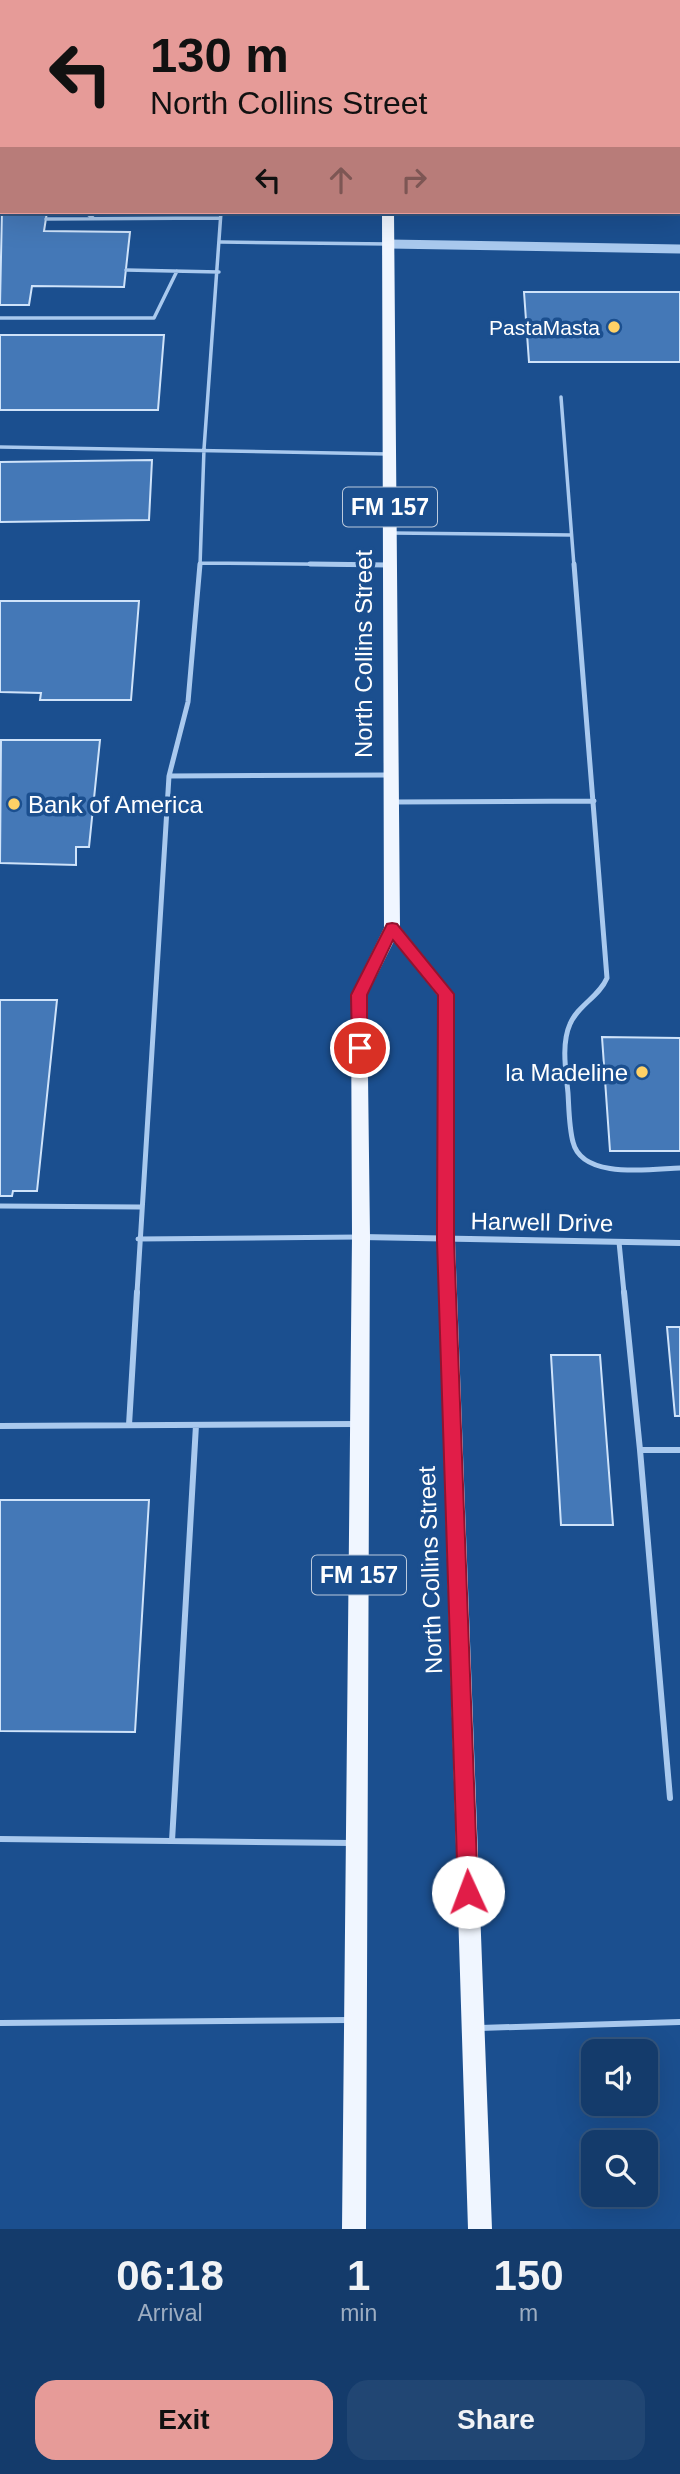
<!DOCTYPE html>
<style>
body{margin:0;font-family:Arial,sans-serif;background:#214673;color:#f1f3f6;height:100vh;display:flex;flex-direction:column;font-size:26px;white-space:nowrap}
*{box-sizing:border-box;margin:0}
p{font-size:23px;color:#9dadc1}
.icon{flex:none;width:38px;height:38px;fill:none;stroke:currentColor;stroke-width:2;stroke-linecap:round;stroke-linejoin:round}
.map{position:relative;height:2229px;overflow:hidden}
.drawer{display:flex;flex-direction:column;background:#143b6b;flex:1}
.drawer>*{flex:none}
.guide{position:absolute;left:0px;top:0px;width:681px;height:214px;box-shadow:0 7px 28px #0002,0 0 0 2px #33557e;background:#e69b98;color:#111;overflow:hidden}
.fabs{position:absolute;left:581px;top:2039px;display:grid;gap:14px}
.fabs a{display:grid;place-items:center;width:77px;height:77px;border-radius:14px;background:#143b6b;box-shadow:0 7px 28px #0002,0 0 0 2px #33557e;font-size:35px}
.pin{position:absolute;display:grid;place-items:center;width:60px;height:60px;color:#fff;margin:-30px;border:4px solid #fff;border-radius:50%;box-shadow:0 2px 7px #0007}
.me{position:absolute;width:77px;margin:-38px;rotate:358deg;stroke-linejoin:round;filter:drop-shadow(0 0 5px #0008)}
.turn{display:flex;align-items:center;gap:24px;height:147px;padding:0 35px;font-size:32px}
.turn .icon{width:91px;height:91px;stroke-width:2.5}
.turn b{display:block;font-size:49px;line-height:60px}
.lanes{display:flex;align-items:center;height:66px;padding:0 35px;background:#0003;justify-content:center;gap:35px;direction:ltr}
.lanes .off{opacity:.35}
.eta{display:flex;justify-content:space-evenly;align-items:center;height:119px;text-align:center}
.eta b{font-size:42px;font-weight:700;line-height:49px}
.button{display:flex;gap:14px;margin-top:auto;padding:14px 35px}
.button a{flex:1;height:80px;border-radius:21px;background:#e69b98;color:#111;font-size:28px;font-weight:700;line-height:80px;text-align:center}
.button a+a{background:#214673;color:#f1f3f6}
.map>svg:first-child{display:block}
</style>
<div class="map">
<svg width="680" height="2229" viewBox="0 0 680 2229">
<rect width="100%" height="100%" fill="#1b4f8f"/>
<!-- building -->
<path fill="#4478b7" stroke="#cfe3fa" stroke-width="2" d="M0 58H2V145H0Z
M2 209V212H47L44 231 130 232 124 287 32 286 29 305H0Z
M524 292H680V362H529Z
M0 335H164L158 410H0Z
M152 460 149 520 0 522V462Z
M0 601H139L131 700H40L41 693 0 692Z
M1 740H100L89 847H76V865L0 863Z
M0 1000H57L37 1191H13L12 1196H0Z
M602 1037 680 1038V1151H610Z
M667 1327H680V1416H675Z
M551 1355H600L613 1525H561Z
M0 1500H149L135 1732 0 1731Z"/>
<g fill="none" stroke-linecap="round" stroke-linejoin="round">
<!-- service-far2 -->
<path stroke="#a9c9ee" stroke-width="3.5" d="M85 212 93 218
M46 219 220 218
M221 242 389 244
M126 270 219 272
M0 318H154L177 271
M561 397 574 566
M0 447 388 454
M392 533 571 535
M200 563 388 565
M200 566 204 449 221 212"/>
<!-- service-far1 -->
<path stroke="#a9c9ee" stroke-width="5" d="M310 564 388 565
M574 564 607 978C599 997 578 1005 570 1024 561 1044 566 1072 568 1093 569 1109 569 1127 573 1142 582 1180 651 1169 680 1168
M169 776 390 775
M394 802 594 801
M0 1206 140 1207
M138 1239 359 1237
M619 1242 624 1293
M137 1293 169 776 188 702 200 564"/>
<!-- service -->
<path stroke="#a9c9ee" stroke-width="6" d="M624 1292 640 1450H680
M129 1425 137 1292
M0 1426 357 1424
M640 1450 670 1798
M0 1839 352 1843
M172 1841 196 1425
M0 2023 349 2020
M480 2028 680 2022"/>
<!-- minor -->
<path stroke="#a9c9ee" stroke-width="6" d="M362 1237 680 1243"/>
<!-- tertiary -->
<path stroke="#a9c9ee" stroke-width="9" d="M389 244 680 249"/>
<!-- primary -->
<path fill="#f0f6ff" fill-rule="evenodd" d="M380 0H392V2H380Z
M382 212H394L400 927 454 994 455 1240 492 2229H468L437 1240 438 996 394 941 367 995 370 1236 366 2229H342L352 1236 351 995 384 928Z"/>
</g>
<!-- route -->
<path fill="#e11d48" stroke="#92132f" stroke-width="2" d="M392 923 397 924 454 994V1240L478 1892 475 1899 468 1902 461 1899 458 1892 437 1240 438 995 393 940 367 995V1048L360 1055 352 1048 351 995 387 924Z"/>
<!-- markers -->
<g fill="#ffd166" stroke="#1b4f8f" stroke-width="2.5">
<circle cx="614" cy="327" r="7"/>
<circle cx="14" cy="804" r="7"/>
<circle cx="642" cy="1072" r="7"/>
</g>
<g text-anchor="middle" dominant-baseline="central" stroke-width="7" stroke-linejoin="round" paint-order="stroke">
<!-- far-poi labels -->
<g font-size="21" fill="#fff" stroke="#1b4f8f" text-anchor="end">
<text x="600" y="327">PastaMasta</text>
</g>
<!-- shield labels -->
<g fill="#1b4f8f" stroke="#bbcadd" stroke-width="2">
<rect x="343" y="487.5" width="94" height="39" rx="5"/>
<rect x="312" y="1555.5" width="94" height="39" rx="5"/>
</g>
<g font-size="23" font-weight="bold" fill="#fff">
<text x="390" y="507">FM 157</text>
<text x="359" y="1575">FM 157</text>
</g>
<!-- street labels -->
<g font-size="24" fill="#fff" stroke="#1b4f8f">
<text transform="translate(363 654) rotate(-90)">North Collins Street</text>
<text transform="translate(542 1222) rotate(1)">Harwell Drive</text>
<text transform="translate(430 1570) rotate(-92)">North Collins Street</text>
</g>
<!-- poi labels -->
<g font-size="24" fill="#fff" stroke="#1b4f8f" text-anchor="start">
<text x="28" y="804">Bank of America</text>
<text x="628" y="1072" text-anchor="end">la Madeline</text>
</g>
</g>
</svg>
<div class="fabs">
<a><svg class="icon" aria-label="sound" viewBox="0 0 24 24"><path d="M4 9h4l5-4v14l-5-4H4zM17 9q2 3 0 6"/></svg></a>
<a><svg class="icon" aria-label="search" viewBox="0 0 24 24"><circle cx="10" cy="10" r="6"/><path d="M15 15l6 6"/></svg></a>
</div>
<div class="pin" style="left:360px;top:1048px;background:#d93025"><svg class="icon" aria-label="arrive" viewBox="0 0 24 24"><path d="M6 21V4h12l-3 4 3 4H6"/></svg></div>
<svg class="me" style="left:468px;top:1892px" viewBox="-20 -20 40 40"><circle r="19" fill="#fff"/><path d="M0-13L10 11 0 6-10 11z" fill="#e11d48"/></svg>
<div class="guide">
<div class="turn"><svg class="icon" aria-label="left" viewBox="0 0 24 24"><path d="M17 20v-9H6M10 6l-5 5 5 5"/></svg><div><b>130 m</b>North Collins Street</div></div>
<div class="lanes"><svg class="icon" aria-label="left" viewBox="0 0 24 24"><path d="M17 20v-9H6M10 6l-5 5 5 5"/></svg><svg class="icon off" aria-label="ahead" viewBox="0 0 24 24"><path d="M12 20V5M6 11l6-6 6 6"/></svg><svg class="icon off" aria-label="right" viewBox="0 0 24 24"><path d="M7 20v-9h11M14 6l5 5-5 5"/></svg></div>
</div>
</div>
<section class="drawer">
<div class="eta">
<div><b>06:18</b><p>Arrival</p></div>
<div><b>1</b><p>min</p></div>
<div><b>150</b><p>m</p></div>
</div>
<div class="button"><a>Exit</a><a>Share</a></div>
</section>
